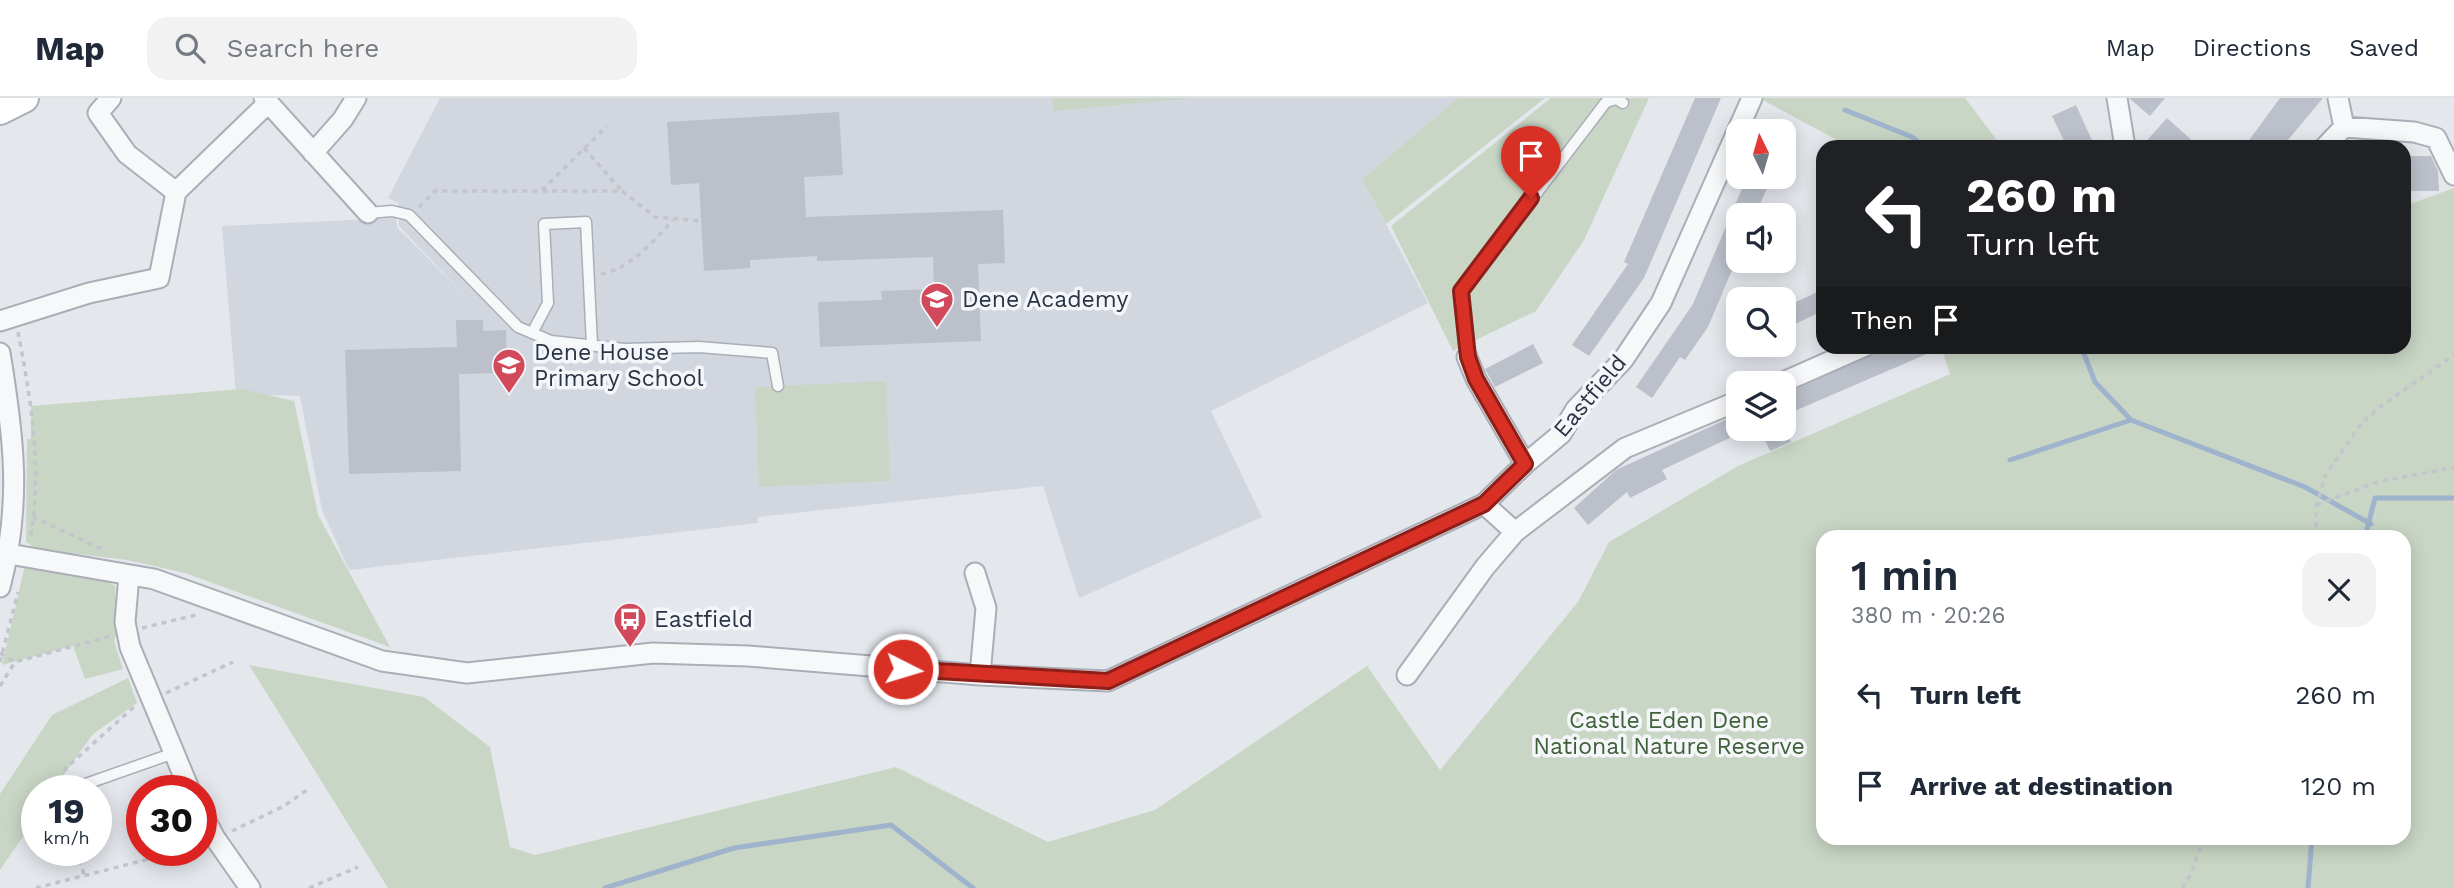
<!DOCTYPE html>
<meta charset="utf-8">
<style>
body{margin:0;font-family:"Work Sans",sans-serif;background:#f2f2f3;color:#1f2937;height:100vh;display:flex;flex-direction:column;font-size:26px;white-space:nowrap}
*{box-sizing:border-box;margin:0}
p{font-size:23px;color:#747a83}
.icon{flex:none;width:38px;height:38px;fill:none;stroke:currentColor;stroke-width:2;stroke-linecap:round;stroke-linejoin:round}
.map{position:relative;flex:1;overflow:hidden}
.drawer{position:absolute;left:1816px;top:432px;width:595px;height:315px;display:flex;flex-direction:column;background:#fff;border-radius:21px;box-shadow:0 4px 18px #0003}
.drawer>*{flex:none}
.top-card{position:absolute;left:1816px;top:42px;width:595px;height:214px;border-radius:21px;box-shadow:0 4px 18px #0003;background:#202124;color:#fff;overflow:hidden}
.needle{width:46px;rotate:355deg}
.fabs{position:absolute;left:1726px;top:21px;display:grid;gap:14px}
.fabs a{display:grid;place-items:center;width:70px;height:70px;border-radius:14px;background:#fff;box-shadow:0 4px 18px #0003;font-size:35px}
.speed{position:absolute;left:21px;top:677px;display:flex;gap:14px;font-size:35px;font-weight:700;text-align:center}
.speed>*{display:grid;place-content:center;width:91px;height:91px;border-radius:50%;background:#fff;box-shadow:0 4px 18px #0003;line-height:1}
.speed small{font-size:18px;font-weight:400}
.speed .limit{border:10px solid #d22;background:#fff;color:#111}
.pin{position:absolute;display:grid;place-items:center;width:60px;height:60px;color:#fff;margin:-72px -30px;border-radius:50% 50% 50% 0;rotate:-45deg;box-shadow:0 0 7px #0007}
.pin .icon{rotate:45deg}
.me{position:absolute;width:77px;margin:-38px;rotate:95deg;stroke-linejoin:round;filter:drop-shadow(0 0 5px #0008)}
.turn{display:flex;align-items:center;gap:24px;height:147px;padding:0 35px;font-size:32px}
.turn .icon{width:91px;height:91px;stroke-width:2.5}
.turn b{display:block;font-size:49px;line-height:60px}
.then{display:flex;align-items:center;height:66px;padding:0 35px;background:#0003;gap:14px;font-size:26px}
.round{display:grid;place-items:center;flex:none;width:74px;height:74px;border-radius:21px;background:#f2f2f3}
.head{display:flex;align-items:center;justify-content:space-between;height:119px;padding:0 35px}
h1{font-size:42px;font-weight:600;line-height:52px}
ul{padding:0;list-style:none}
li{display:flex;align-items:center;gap:21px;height:91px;padding:0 35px}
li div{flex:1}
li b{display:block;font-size:26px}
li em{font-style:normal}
header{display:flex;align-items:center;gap:42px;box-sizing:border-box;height:98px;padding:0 35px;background:#fff;border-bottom:2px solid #e0e1e3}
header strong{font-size:33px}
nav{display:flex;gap:38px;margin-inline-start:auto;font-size:24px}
.search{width:490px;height:63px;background:#f2f2f3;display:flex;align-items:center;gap:18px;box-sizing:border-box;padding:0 24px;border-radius:21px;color:#747a83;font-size:26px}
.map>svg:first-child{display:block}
</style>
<header>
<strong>Map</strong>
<div class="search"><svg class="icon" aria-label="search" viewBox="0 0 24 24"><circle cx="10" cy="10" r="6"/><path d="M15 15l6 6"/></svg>Search here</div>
<nav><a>Map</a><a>Directions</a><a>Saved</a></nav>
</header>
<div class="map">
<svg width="2454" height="790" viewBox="0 0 2454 790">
<rect width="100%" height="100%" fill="#e4e7ec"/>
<!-- built -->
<path fill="#d2d6de" d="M440 0H1458L1362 81 1428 205 1211 313 1262 419 1079 500 1043 388 758 419V425L349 472 322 412 300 298 236 296 222 128 396 120 397 129 470 203 399 128 398 105 388 100Z"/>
<!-- green -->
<path fill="#c9d6c5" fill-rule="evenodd" d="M1052 0H1195L1054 13Z
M1458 0H1545L1386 126 1362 81Z
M1551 0H1649L1584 142 1536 213 1453 253 1391 128Z
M1759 0H1965L2002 49H1850Z
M2454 90V790H388L249 567 424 599 490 649 510 749 535 757 896 669 1048 744 1155 712 1367 568 1440 672 1578 504 1609 444 1738 368 1950 276 1941 249 2404 248 2405 108ZM1824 439H2404V740H1824Z
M886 283 890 383 759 389 755 289Z
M242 291 294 303 318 417 390 549 185 475 127 462 37 451 26 444 27 341H31V308Z
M25 467 102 479 115 488 117 535 114 543 123 571 85 581 73 548 2 567Z
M128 580 137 605 93 636 64 676 70 693H37V725L31 727 0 772V696L52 617Z"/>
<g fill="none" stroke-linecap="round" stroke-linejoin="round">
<!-- stream -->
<path stroke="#9fb4cc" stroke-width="5" d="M1845 12 1912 39 1925 49
M2081 248 2095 284 2131 322 2305 389 2371 426
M2010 362 2131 322
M2365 439 2375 400H2454
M605 790 734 750 891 727 973 790
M2308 790 2312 740"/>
</g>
<!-- building -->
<path fill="#bbc0ca" d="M1695 0H1721L1644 180 1589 258 1572 247 1628 166 1624 164Z
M2129 0H2165L2150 18Z
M2280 0H2323L2282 49H2244Z
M2076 7 2095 49H2067L2052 18Z
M839 14 843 77 804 79 806 119 1003 112 1005 165 978 166 981 243 820 249 818 204 882 202 881 193 934 191 933 159 817 163V158L750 162V170L704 173 699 85 671 87 667 24Z
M2167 20 2186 37 2199 49H2141Z
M2407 58H2431L2438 73 2439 93H2407Z
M1747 79H1772L1755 117H1738V158L1708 229 1685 262 1680 259 1652 300 1636 289 1693 206Z
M1824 191V212L1783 232V210Z
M456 222H483V233L506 232 507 266H499V275L459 276 461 373 349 376 345 252 457 249Z
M1533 246 1543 265 1495 289 1485 271Z
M1888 248 1943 249 1783 318V297Z
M1738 316V336L1662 372 1667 381 1630 400 1627 394 1588 427 1574 410 1616 372Z
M1760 331H1786L1791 344 1770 353Z"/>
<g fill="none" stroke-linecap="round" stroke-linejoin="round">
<defs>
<path id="lane" d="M368 115 392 113 409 117 518 229 551 243 624 251 699 249 772 255 778 288
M532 235 548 205 544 126 586 124 592 247
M1467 259 1462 193 1606 4 1617 1 1623 5
M80 688 174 655"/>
<path id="street" d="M111 0 98 15 127 56 176 94 268 5
M264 0 368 115
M2117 0 2125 49
M2344 29 2414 34 2436 40 2454 77
M2325 49 2344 29 2338 0
M313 55 343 21 356 0
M0 223 89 195 159 180 176 94
M0 255C14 339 22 406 0 489
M1467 259 1476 281 1525 366
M1781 285 1865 248
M1484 406 1515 434
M9 456 154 481 382 563 467 575 653 555 748 558 980 577 1108 583 1484 406 1525 366 1561 336 1576 311 1623 262 1661 205 1752 0
M975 475 986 510 980 577
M129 477 125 524 130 549 190 693
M1407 577 1485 469 1515 434 1625 350 1738 303
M201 714 215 740 250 790"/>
<path id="secondary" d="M0 12 24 0"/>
</defs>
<!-- lane casing -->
<use href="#lane" stroke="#a9aeb7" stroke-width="13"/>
<!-- street casing -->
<use href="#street" stroke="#a9aeb7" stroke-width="23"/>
<!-- secondary casing -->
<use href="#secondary" stroke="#a9aeb7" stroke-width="32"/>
<!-- path -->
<path stroke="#c2c5cb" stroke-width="3.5" stroke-dasharray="5 5" stroke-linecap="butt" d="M584 50 622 93
M542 92 607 28
M419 109 435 93H622L655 119 702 123
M601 176C630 171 654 143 673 122
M18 234C31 301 43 375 30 442
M2317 407 2374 385 2454 369
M33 419 104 452
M2315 439 2317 407 2325 378 2360 327 2381 308 2454 257
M142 530 196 517
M0 555 15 564 111 538
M0 564 18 494
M0 588 15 564
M166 595 233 564
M69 683 65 671 135 608
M232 733 284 708 307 692
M77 752 84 777
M36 790 184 752
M309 790 358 769
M2182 790 2190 778 2204 740"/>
<!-- lane -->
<use href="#lane" stroke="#f7f8fa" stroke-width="10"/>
<!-- street -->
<use href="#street" stroke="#f7f8fa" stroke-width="19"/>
<!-- secondary -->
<use href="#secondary" stroke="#fff" stroke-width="28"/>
</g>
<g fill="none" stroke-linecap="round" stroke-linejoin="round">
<defs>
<path id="route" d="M903 571 1108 583 1484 406 1525 366 1476 281 1468 259 1461 193 1531 100"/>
</defs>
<!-- route casing -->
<use href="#route" stroke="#8d1f18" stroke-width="18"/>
<!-- route -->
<use href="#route" stroke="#d93025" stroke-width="12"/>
</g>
<!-- icons -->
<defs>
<symbol id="school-pin" viewBox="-11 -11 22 30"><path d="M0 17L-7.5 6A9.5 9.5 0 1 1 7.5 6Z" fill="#d1495b" stroke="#f4f6f9"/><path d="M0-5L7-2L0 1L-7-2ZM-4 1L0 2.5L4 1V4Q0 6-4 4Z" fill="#fff"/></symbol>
<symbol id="bus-pin" viewBox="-11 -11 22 30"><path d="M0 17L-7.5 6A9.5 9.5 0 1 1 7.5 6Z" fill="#d1495b" stroke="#f4f6f9"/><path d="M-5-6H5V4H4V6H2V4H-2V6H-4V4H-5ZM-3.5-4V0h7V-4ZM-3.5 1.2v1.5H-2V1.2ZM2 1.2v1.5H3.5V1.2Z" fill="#fff"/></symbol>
</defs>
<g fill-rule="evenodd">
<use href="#school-pin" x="918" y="182" width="38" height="52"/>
<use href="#school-pin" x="490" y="248" width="38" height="52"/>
<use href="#bus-pin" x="611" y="502" width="38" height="52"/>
</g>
<g text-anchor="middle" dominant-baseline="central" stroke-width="7" stroke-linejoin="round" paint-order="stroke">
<!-- poi labels -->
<g font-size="23" fill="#2b3445" stroke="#f4f6f9" text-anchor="start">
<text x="962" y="201">Dene Academy</text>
<text x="534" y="254">Dene House<tspan x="534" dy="26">Primary School</tspan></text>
<text x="654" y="521">Eastfield</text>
</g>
<!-- street labels -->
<g font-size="23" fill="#2b3445" stroke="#f4f6f9">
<text transform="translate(1590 298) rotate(-50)">Eastfield</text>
</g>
<!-- park labels -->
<g font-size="23" fill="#3f6138" stroke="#f4f6f9">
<text x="1669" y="622">Castle Eden Dene<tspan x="1669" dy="26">National Nature Reserve</tspan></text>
</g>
</g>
</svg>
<div class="fabs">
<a><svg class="needle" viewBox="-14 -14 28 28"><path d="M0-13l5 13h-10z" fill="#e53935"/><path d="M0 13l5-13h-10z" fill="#747a83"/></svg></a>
<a><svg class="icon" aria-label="sound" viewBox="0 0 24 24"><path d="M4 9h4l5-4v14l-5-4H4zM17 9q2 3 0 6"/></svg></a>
<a><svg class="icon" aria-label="search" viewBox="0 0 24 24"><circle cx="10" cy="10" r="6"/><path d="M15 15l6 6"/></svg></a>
<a><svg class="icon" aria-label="layers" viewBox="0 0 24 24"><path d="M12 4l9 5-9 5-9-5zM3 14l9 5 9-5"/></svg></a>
</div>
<div class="speed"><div>19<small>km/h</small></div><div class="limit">30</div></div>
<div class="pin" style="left:1531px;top:100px;background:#d93025"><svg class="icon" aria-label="arrive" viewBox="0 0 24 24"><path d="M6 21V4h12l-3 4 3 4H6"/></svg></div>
<svg class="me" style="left:903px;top:571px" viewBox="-20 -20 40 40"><circle r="17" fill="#d93025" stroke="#fff" stroke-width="3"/><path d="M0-11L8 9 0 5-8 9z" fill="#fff"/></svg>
<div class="top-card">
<div class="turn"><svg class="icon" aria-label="left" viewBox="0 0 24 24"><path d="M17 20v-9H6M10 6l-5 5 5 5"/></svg><div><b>260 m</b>Turn left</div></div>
<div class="then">Then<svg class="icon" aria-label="arrive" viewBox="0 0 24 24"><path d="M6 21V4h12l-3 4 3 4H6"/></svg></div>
</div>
<section class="drawer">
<div class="head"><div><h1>1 min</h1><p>380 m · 20:26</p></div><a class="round"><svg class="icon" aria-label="close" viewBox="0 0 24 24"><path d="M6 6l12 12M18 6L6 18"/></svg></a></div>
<ul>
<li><svg class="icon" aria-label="left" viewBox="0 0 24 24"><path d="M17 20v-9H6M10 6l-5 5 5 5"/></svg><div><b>Turn left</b></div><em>260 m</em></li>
<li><svg class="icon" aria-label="arrive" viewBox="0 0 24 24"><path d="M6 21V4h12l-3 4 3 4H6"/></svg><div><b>Arrive at destination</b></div><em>120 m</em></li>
</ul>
</section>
</div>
